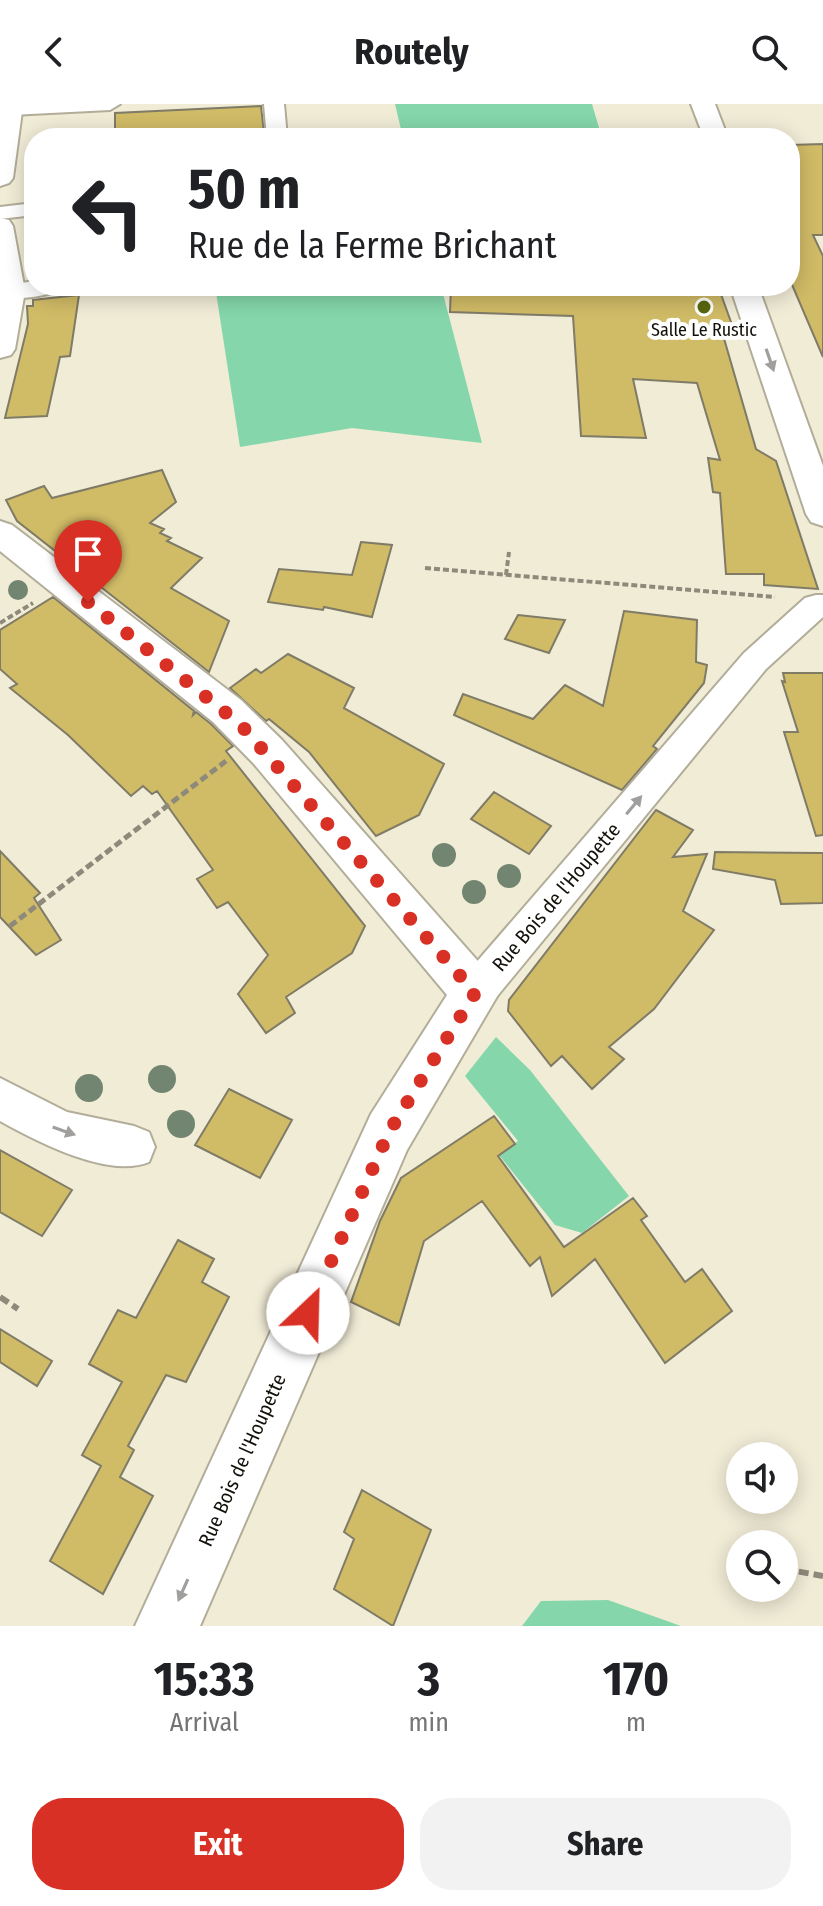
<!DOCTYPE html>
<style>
body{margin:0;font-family:"Fira Sans Condensed",sans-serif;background:#f2f2f2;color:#202124;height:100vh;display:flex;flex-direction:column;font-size:30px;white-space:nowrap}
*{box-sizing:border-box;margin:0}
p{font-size:26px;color:#757577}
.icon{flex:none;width:44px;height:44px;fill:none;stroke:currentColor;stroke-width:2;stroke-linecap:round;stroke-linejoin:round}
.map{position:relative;height:1522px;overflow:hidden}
.drawer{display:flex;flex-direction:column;background:#fff;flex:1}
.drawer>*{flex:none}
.guide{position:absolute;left:24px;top:24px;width:776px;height:168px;border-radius:32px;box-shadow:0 4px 20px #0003;background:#fff;color:#202124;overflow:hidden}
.tools{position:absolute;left:726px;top:1338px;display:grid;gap:16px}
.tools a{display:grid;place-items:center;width:72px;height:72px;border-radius:50%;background:#fff;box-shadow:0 4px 20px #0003;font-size:40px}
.pin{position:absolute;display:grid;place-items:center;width:68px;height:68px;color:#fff;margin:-82px -34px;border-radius:50% 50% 50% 0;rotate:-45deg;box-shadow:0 0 8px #0007}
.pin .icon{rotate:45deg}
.me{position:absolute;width:88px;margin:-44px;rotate:24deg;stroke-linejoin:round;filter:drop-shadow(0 0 6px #0008)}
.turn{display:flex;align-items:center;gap:28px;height:168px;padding:0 32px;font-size:36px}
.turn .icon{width:104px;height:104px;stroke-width:2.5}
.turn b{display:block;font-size:56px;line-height:68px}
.eta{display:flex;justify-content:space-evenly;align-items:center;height:136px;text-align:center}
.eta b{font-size:48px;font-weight:700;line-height:56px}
.primary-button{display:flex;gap:16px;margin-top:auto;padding:16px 32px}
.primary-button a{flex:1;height:92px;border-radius:32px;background:#d93025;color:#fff;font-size:32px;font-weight:700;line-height:92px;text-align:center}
.primary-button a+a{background:#f2f2f2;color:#202124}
header{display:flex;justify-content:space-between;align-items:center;height:104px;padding:0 32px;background:#fff;font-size:36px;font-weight:700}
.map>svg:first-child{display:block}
</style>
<header><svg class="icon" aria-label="back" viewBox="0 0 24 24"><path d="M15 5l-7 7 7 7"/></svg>Routely<svg class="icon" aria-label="search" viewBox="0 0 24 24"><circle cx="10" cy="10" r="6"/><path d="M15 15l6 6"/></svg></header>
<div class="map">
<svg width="823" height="1522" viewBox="0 0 823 1522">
<rect width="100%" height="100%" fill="#f1ecd6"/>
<!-- green -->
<path fill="#85d7ab" d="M395 0H592L602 34H403Z
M215 182H441L482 339 352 324 240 343Z
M496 933 530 966 629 1092 582 1129 555 1121 499 1051 518 1037 465 972Z
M608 1496 681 1522H522L541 1497Z"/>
<!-- building -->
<path fill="#d0bb66" stroke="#7f7b67" stroke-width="2" d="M261 2 264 29 197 34H115V9Z
M823 40V131H813L823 152V253L790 176V41Z
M451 182H718L736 232 723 231 756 345 776 357 818 485 764 481V470H726L720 389 713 388 708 354 720 356 697 279 633 275 646 334 581 332 573 212 450 208Z
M79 191 70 252 60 253 47 312 5 314 28 220 27 202H33V196Z
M162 366 176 398 150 419 164 425 160 429 171 434 167 437 202 454 171 484 229 517 209 568 17 417 6 396 44 382 52 394Z
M361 438 392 441 372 513 324 503 323 506 268 498 279 465 352 471Z
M53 493 194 607 193 611 196 608 211 620 233 642 226 647 365 822 352 849 286 893 295 909 266 929 238 890 268 851 228 798 217 804 197 775 213 766 157 687 152 690 143 682 131 692 68 631 10 584 17 580 0 565V526Z
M624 507 697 516 696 558 707 561 704 579 653 642 657 645 622 686 454 611 463 590 533 615 565 581 603 602Z
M518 511 565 516 549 549 505 535Z
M288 550 354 584 344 604 444 660 419 711 376 732 309 648 269 615 266 617 230 584 256 565 261 569Z
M783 569H823V731L816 732 784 628H798L782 577 785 578Z
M494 688 551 722 529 750 471 715Z
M656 706 693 726 673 753 707 750 683 807 714 826 654 905 609 943 624 955 592 985 562 952 551 962 508 907 509 896Z
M0 747 40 789 34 794 61 836 36 851 0 813Z
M715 748 823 749V799L781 800 775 776 713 765Z
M229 985 292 1016 260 1074 195 1041Z
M494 1012 515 1040 498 1052 564 1143 633 1094 647 1112 641 1116 685 1178 702 1165 732 1207 665 1259 595 1155 552 1192 540 1153 530 1162 482 1097 424 1137 399 1221 351 1198 380 1117 401 1074Z
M0 1046 72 1086 42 1132 0 1108Z
M178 1136 214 1155 202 1178 229 1193 186 1278 166 1271 128 1342 134 1346 120 1373 153 1392 103 1490 50 1457 101 1362 82 1351 122 1278 89 1260 118 1206 136 1214Z
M0 1225 52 1257 37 1282 0 1258Z
M362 1386 431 1426 393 1522 334 1485 354 1435 344 1428Z"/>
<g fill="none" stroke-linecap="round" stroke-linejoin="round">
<defs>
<path id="street" d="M8 0H120L110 6 11 11 1 5Z
M264 0H284L287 34H267Z
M34 99V111L0 115V103Z
M34 177V182H64L60 187C44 191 12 200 0 188L3 182Z
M816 491H823V513L766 565 489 902 475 907 461 902 456 889 461 876 744 549 805 494Z
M0 974 67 1008 134 1022 149 1028 155 1043 149 1058C108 1075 36 1037 0 1017Z"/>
<path id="secondary" d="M0 0H23L13 74 9 79 0 82Z
M0 114 9 116 13 122 25 187 15 245 11 251 0 254Z
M0 417 12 421 241 596 282 636 492 873 499 889 407 1046 200 1522H135L371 1010 447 891 254 660 213 618 0 447Z"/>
<path id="primary" d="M691 0H715L728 34H704Z
M730 182H758L823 362V422L811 418 806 410Z"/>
</defs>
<!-- street casing -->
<use href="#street" stroke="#b2ad99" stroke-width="4"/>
<!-- secondary casing -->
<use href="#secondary" stroke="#b2ad99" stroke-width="4"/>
<!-- primary casing -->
<use href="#primary" stroke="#b2ad99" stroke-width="4"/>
<!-- path-far2 -->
<path stroke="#8e8a7b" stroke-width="4" stroke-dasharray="6 3" stroke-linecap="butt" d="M425 464 775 493
M506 471 509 448
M0 519 33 499"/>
<!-- path-far1 -->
<path stroke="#8e8a7b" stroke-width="5" stroke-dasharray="8 4" stroke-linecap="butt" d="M10 822 226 657"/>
<!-- path -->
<path stroke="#8e8a7b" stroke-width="6" stroke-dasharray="10 5" stroke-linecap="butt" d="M0 1193 18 1205
M784 1465 823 1472"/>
<!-- street -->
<use href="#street" fill="#fff" fill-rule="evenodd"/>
<!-- secondary -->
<use href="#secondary" fill="#fff" fill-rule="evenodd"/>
<!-- primary -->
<use href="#primary" fill="#fff" fill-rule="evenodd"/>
</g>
<!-- trees -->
<g fill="#728571">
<circle cx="18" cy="486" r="10"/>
<circle cx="444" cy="751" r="12"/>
<circle cx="509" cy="772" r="12"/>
<circle cx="474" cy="788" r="12"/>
<circle cx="162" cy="975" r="14"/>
<circle cx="89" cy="984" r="14"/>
<circle cx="181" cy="1020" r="14"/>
</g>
<!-- one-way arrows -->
<defs><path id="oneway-solid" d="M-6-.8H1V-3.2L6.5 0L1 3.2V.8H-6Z" transform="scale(2)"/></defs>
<g fill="#a09f9d">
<use href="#oneway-solid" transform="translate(770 256) rotate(71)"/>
<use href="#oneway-solid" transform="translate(634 701) rotate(-50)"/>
<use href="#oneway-solid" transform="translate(64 1027) rotate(19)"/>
<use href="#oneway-solid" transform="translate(183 1486) rotate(114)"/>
</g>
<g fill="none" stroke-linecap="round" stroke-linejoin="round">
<!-- route -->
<path stroke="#d93025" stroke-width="14" stroke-dasharray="0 25.2" d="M88 498 241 621 475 889 389 1028 308 1209"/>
</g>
<!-- markers -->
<circle fill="#59670e" stroke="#fff" stroke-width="3" cx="704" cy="203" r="8"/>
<g text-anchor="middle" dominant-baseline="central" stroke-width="8" stroke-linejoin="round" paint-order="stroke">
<!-- far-poi labels -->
<g font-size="18" fill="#121009" stroke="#fff">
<text x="704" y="226">Salle Le Rustic</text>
</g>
<!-- street labels -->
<g font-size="20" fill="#121009" stroke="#fff">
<text transform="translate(556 793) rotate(-50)">Rue Bois de l'Houpette</text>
<text transform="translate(242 1356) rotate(-66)">Rue Bois de l'Houpette</text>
</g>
</g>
</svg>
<div class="tools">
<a><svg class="icon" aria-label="sound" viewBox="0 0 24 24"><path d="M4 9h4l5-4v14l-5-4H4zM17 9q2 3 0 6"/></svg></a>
<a><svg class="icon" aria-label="search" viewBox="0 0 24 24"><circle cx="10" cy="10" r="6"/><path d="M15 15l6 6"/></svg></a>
</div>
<div class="pin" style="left:88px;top:498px;background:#d93025"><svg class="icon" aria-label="arrive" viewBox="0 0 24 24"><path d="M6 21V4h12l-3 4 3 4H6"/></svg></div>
<svg class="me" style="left:308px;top:1209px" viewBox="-20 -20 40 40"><circle r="19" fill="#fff"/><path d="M0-13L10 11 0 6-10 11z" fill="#d93025"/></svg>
<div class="guide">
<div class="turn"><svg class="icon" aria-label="left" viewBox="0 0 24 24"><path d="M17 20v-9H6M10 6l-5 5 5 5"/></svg><div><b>50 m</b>Rue de la Ferme Brichant</div></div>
</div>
</div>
<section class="drawer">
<div class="eta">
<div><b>15:33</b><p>Arrival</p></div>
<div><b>3</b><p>min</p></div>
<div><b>170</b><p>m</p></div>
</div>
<div class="primary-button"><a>Exit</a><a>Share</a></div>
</section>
